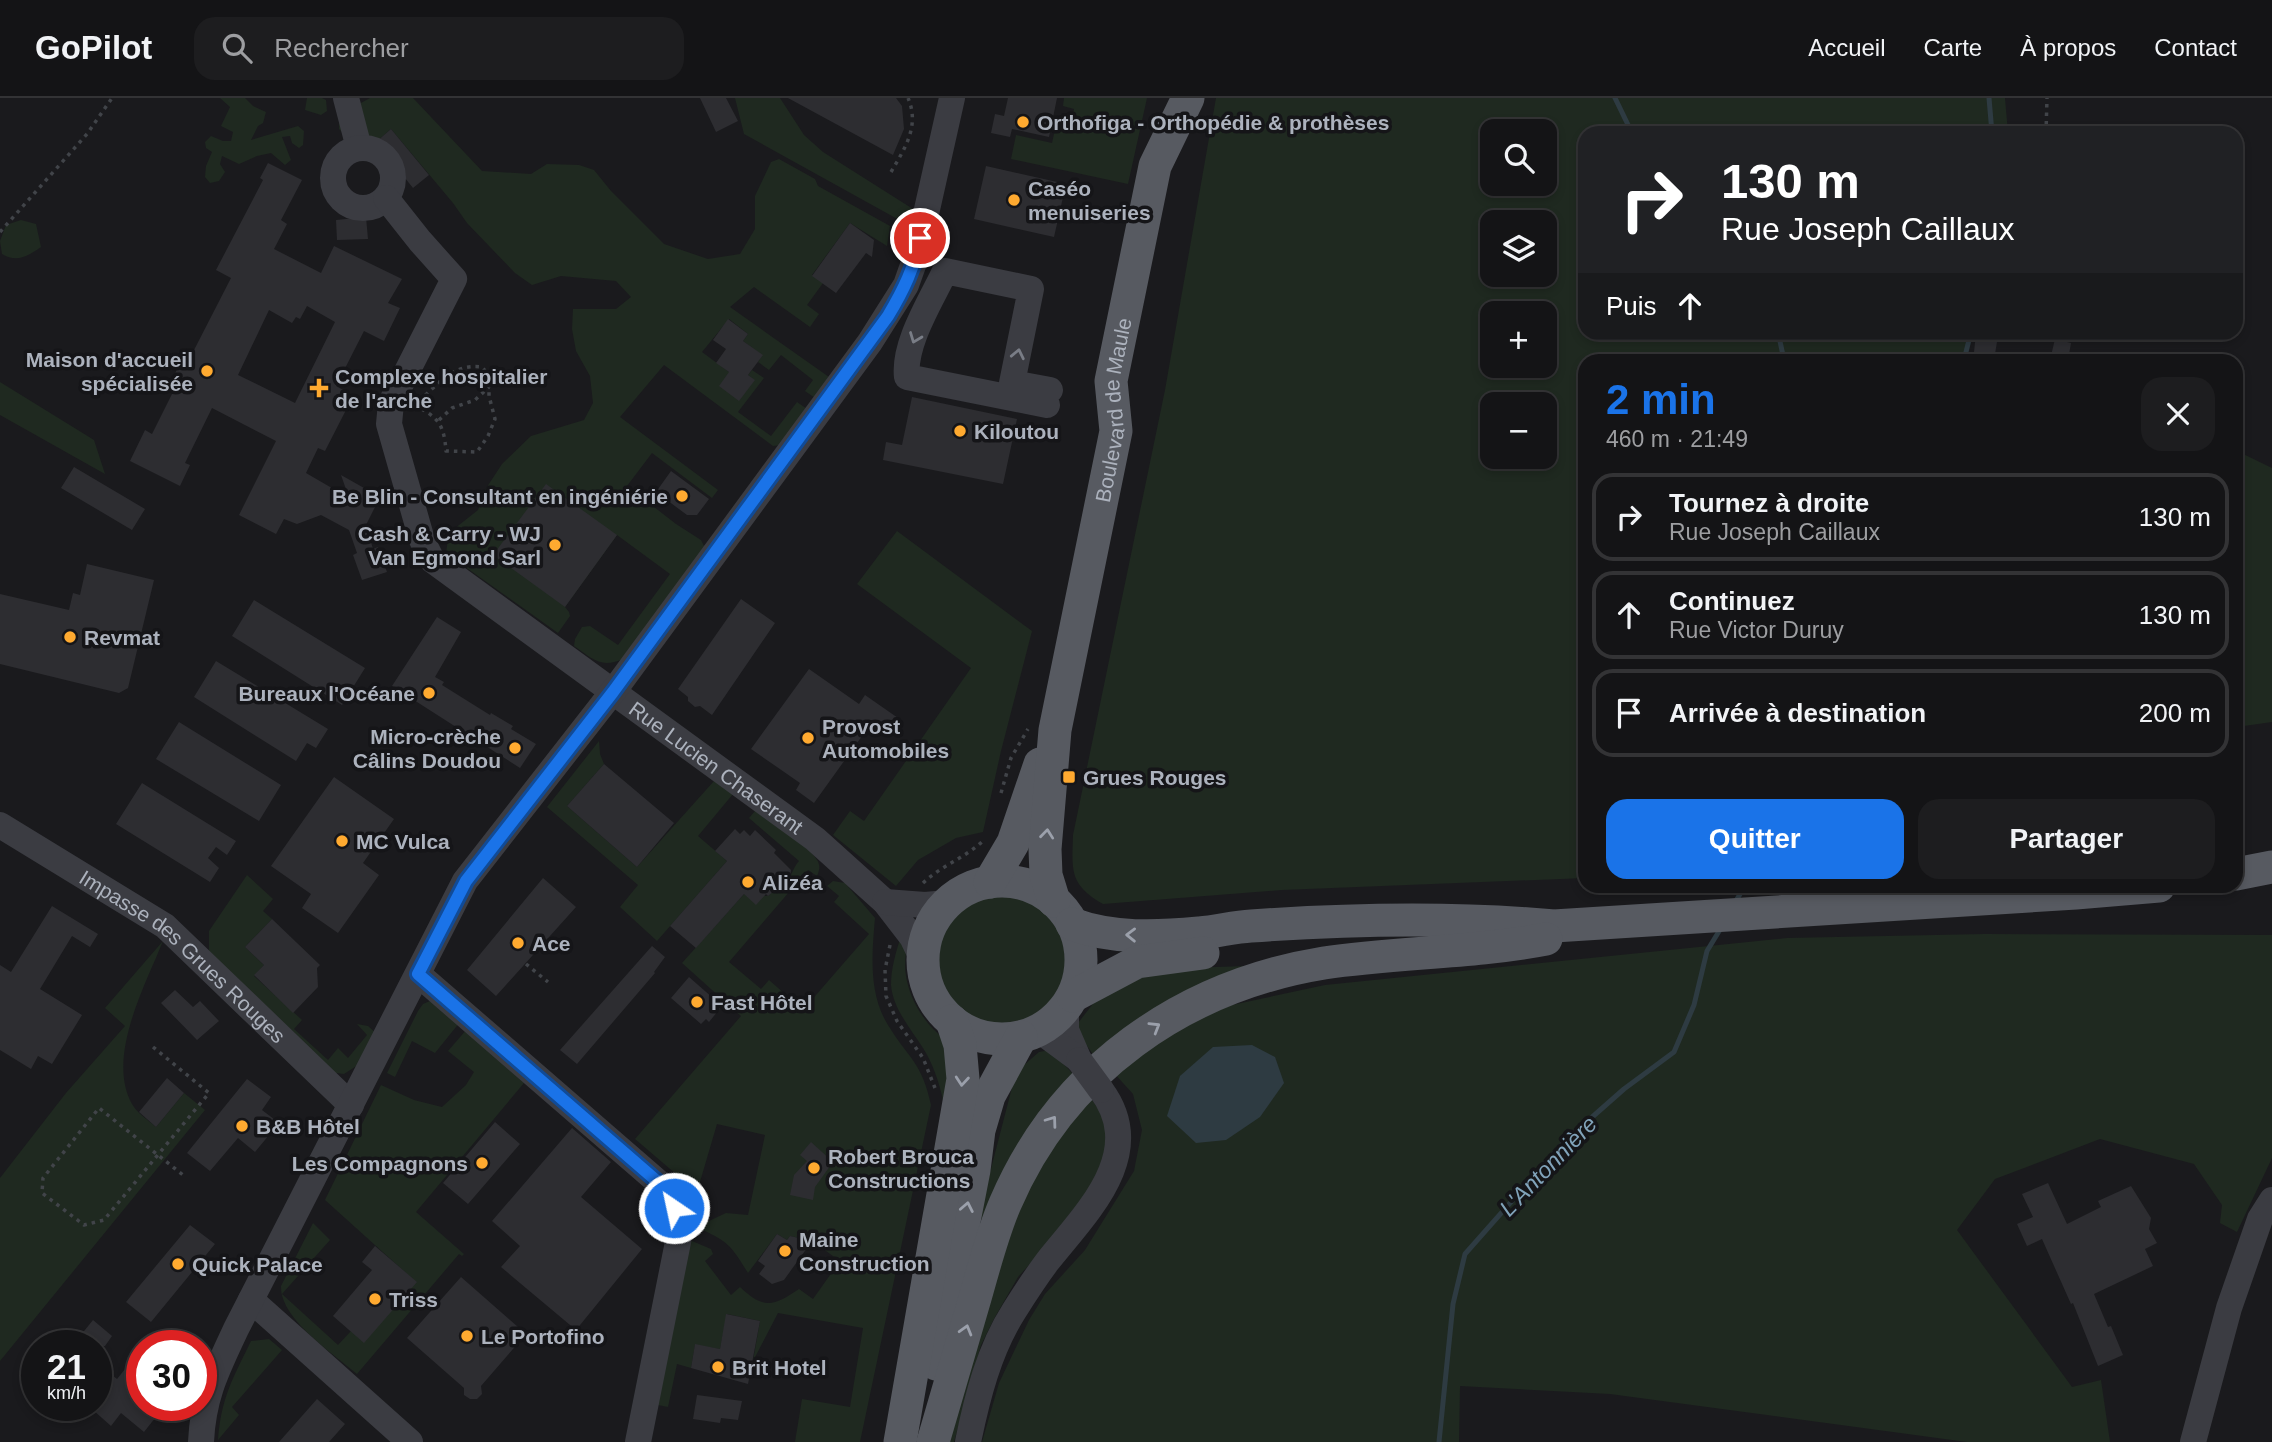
<!DOCTYPE html>
<html lang="fr">
<meta charset="utf-8">
<style>
body{margin:0;font-family:Arial,sans-serif;background:#1d1d1f;color:#f1f3f6;height:100vh;display:flex;flex-direction:column;font-size:26px;white-space:nowrap}
*{box-sizing:border-box;margin:0}
p{font-size:23px;color:#9d9ea1}
.icon{flex:none;width:38px;height:38px;fill:none;stroke:currentColor;stroke-width:2;stroke-linecap:round;stroke-linejoin:round}
.map{position:relative;flex:1;overflow:hidden}
.panel{position:absolute;left:1578px;top:256px;width:665px;height:539px;display:flex;flex-direction:column;background:#141416;border-radius:21px;box-shadow:0 4px 10px #0003,0 0 0 2px #333335}
.panel>*{flex:none}
.guide{position:absolute;left:1578px;top:28px;width:665px;height:214px;border-radius:21px;box-shadow:0 4px 10px #0003,0 0 0 2px #333335;background:#202124;color:#fff;overflow:hidden}
.fabs{position:absolute;left:1480px;top:21px;display:grid;gap:14px}
.fabs a{display:grid;place-items:center;width:77px;height:77px;border-radius:14px;background:#141416;box-shadow:0 4px 10px #0003,0 0 0 2px #333335;font-size:35px}
.speed{position:absolute;left:21px;top:1232px;display:flex;gap:14px;font-size:35px;font-weight:700;text-align:center}
.speed>*{display:grid;place-content:center;width:91px;height:91px;border-radius:50%;background:#141416;box-shadow:0 4px 10px #0003,0 0 0 2px #333335;line-height:1}
.speed small{font-size:18px;font-weight:400}
.speed .limit{border:10px solid #d22;background:#fff;color:#111}
.pin{position:absolute;display:grid;place-items:center;width:60px;height:60px;color:#fff;margin:-30px;border:4px solid #fff;border-radius:50%;box-shadow:0 2px 7px #0007}
.me{position:absolute;width:77px;margin:-38px;rotate:326deg;stroke-linejoin:round;filter:drop-shadow(0 0 5px #0008)}
.turn{display:flex;align-items:center;gap:24px;height:147px;padding:0 28px;font-size:32px}
.turn .icon{width:91px;height:91px;stroke-width:2.5}
.turn b{display:block;font-size:49px;line-height:60px}
.then{display:flex;align-items:center;height:66px;padding:0 28px;background:#0003;gap:14px;font-size:26px}
.round{display:grid;place-items:center;flex:none;width:74px;height:74px;border-radius:21px;background:#1d1d1f}
.headline{display:flex;align-items:center;justify-content:space-between;height:119px;padding:0 28px}
h1{font-size:42px;font-weight:700;line-height:52px;color:#1a73e8}
.cta{display:flex;gap:14px;margin-top:auto;padding:14px 28px}
.cta a{flex:1;height:80px;border-radius:21px;background:#1a73e8;color:#fff;font-size:28px;font-weight:700;line-height:80px;text-align:center}
.cta a+a{background:#1d1d1f;color:#f1f3f6}
ul{padding:0;list-style:none}
li{display:flex;align-items:center;gap:21px;height:88px;margin:0 14px 10px;padding:0 14px;border:4px solid #333335;border-radius:21px}
li div{flex:1}
li b{display:block;font-size:26px}
li em{font-style:normal}
header{display:flex;align-items:center;gap:42px;box-sizing:border-box;height:98px;padding:0 35px;background:#141416;border-bottom:2px solid #333335}
header strong{font-size:33px}
nav{display:flex;gap:38px;margin-inline-start:auto;font-size:24px}
.search{width:490px;height:63px;background:#1d1d1f;display:flex;align-items:center;gap:18px;box-sizing:border-box;padding:0 24px;border-radius:21px;color:#9d9ea1;font-size:26px}
.map>svg:first-child{display:block}
</style>
<header>
<strong>GoPilot</strong>
<div class="search"><svg class="icon" aria-label="search" viewBox="0 0 24 24"><circle cx="10" cy="10" r="6"/><path d="M15 15l6 6"/></svg>Rechercher</div>
<nav><a>Accueil</a><a>Carte</a><a>À propos</a><a>Contact</a></nav>
</header>
<div class="map">
<svg width="2272" height="1344" viewBox="0 0 2272 1344">
<rect width="100%" height="100%" fill="#1a1a1d"/>
<!-- green -->
<path fill="#1f2920" fill-rule="evenodd" d="M220 0H245L253 8 266 14 263 25 258 28 251 42 298 28 304 33 303 47 299 50 292 45 290 38 282 39 291 62 285 67 271 55 257 58 239 66 222 58 220 66 225 74 219 83 210 85 205 79 206 68 212 54 206 50 205 44 211 38 223 43H231L233 34 221 28 230 9Z
M307 0H322L326 2 327 13 321 17 305 12Z
M370 0H413L482 73 531 76 547 66 579 67 594 72 611 93 664 146 708 161 740 156 755 131V98L771 64 779 61 815 81 818 88 890 128 887 148 850 125 812 177 823 185 807 207 819 216 810 229 754 189 730 209 829 279 815 300 805 293 813 282 781 257 769 272 758 264 762 257 743 243 748 236 729 221 702 254 729 274 739 302 754 282 748 277 752 272 764 280 738 314 771 338 797 304 807 311 781 347 773 348 664 267 620 319 718 392 712 400 652 355 627 388 676 426 701 442 709 458 623 561C600 571 592 560 574 548L575 541 582 529 590 528 618 547 670 476 617 437 565 509 569 514 570 518 558 535 464 468 454 463 446 455 449 435 478 412 485 392 502 366 531 338 584 322 593 305 590 278 576 253 572 231 573 211H616L631 199 616 183 561 178 532 187 515 175 467 125 453 105 391 31 376 44 367 38 347 39 339 31V17Z
M735 0H780L804 37 823 54 913 111 910 128 744 36Z
M1064 0H1147L1128 86 1011 61 1016 37 1052 45 1056 27 1071 30 1074 11 1063 8Z
M1216 0H2005L2008 35H1586V234L1965 235 1969 262H1586L1585 780 1282 792 1103 806C1069 786 1072 773 1073 737L1165 292ZM1493 33H1545V86H1493ZM1493 124H1545V177H1493ZM1493 215H1545V268H1493ZM1493 306H1545V359H1493Z
M21 122 36 126 41 149C28 158 17 165 2 156L0 143 6 127Z
M0 284 94 342 105 376 0 317Z
M2237 353 2272 370V624L2237 629Z
M897 433 1032 533 1001 653 983 734 956 740 918 762 896 788 833 737 850 713 864 723 971 570 857 486Z
M599 643 600 656 604 666 567 708 637 769 714 683 733 696 698 738 727 763 657 843 620 809 638 787 547 709Z
M755 713C772 724 808 746 817 762 821 768 819 773 817 778L808 772 729 864 761 891 769 882 803 912 869 836 834 804 839 798 827 788 833 783 845 785 875 820C872 855 868 895 888 927 908 960 922 964 931 1007L860 1344H795L802 1301 850 1309 863 1230 778 1215 753 1263 760 1223 727 1216 720 1251 695 1247 691 1270 677 1266 668 1309 653 1306 684 1147 692 1143 711 1151 713 1156 705 1163 731 1197 740 1189C764 1212 774 1208 799 1191L813 1201 840 1163 812 1143 790 1138 787 1142 777 1136 748 1175C730 1146 728 1143 696 1129L726 1115 748 1117 765 1037 717 1026 697 1094 635 1041 741 918 682 865 744 796 768 798C774 791 782 790 787 783 792 777 793 770 799 763L749 720Z
M247 777 273 801 263 813 272 821 245 849 264 867 254 878 302 922 294 931 328 962 338 950 348 960 367 937 357 926 368 928 378 937 361 965 344 976 328 974 209 853V833Z
M937 863a66 66 0 1 1 132 0a66 66 0 1 1-132 0Z
M1985 836 2272 837V1060L2237 1134 2220 1125 2222 1107 2194 1066 2100 1041 1995 1081 1957 1132 2072 1289 2101 1282 2110 1344H1967L1610 1296 1460 1288 1459 1344H982L999 1285 1029 1222 1045 1196 1085 1152 1134 1073 1142 1032 1133 996 1113 974 1155 937 1232 907 1325 887 1787 840Z
M901 838 907 844C906 855 904 867 906 878 910 903 926 928 946 942L951 962 943 1002C939 984 933 966 923 950 911 931 893 911 891 887 891 870 896 854 901 838Z
M163 843C145 888 106 959 132 1006 137 1015 148 1022 156 1029L184 995 205 1012 0 1263V1080L66 995 125 928 105 910Z
M1247 868 1094 958 1079 936 1078 925 1099 898 1141 876 1184 870Z
M430 903 460 924 435 955 412 943 395 979 387 975 418 913 423 906Z
M467 931 524 985 416 1114 464 1156 462 1158 459 1156 357 1276C333 1255 280 1221 281 1188L313 1125 330 1142 282 1196 338 1247 351 1233 416 1184 325 1102 381 987 414 1002 442 1009 466 987 474 974 448 953Z
M1050 952 1074 977 989 1123 978 1121 1016 974 1039 954Z
M1090 999 1104 1019 1110 1037 1102 1066 1088 1095 1046 1148 1018 1179 995 1219 981 1247 954 1344H945L1015 1114 1056 1037Z
M269 1241 282 1252 232 1309 239 1317 218 1342C221 1300 233 1280 251 1243Z"/>
<!-- water -->
<path fill="#2e3b42" d="M1252 947 1275 959 1284 985 1260 1019 1226 1042 1196 1045 1167 1018 1180 978 1213 949Z"/>
<g fill="none" stroke-linecap="round" stroke-linejoin="round">
<!-- stream -->
<path stroke="#2e3b42" stroke-width="5" d="M1615 0 1632 35
M1989 0 1992 35
M1778 234 1784 262
M1964 262 1971 234
M1734 806 1745 788
M1439 1344 1453 1206 1465 1156 1565 1043 1624 991 1674 954 1694 907 1707 853 1721 830"/>
</g>
<!-- building -->
<path fill="#2d2d31" fill-rule="evenodd" d="M700 0H726L738 23 716 34Z
M788 0H896L902 8 904 31 893 57Z
M1008 0H1057L1049 39 1012 31 1010 39 991 35 995 16 1004 18Z
M391 31 429 77 413 90 376 44Z
M268 65 302 82 281 122 287 126 274 151 321 175 334 148 402 181 388 205 400 210 384 243 364 233 336 288 347 294 340 309 346 312 325 353 318 350 306 375 349 400 341 377 380 399 366 427 373 451 378 449 387 474 362 482 353 457 357 455 349 432 321 417 297 426 284 421 276 436 239 417 276 343 212 310 185 365 190 367 180 388 130 363 145 332 152 336 175 290 170 288 179 266 188 251 193 254 231 180 216 172 263 82 260 80ZM307 208 335 224 295 305 238 277 269 212 292 225 296 219 300 221Z
M986 68 1066 86 1054 139 974 121Z
M366 119 368 141 337 142 336 122Z
M850 125 874 142 872 159 866 155 836 195 812 178Z
M728 221 748 236 743 243 763 257 748 277 755 282 739 303 719 288 729 274 716 265 726 251 713 242Z
M1976 235 1998 238 1995 256 1974 254Z
M2055 241 2071 245 2068 262H2050Z
M912 299 1017 321 1003 386 883 362 886 344 902 347Z
M74 369 145 411 132 432 61 390Z
M671 373 709 401 697 417H687L656 394Z
M546 386 617 437 565 509 493 457Z
M87 466 154 482 128 590 119 595 0 566V496L69 512 73 495 80 497Z
M741 501 775 525 712 617 700 608 695 609 688 603V599L678 591Z
M254 502 365 570 342 607 232 538Z
M437 519 461 534 435 579 444 584 442 587 490 617 491 615 513 628 511 631 536 646 520 670 392 588Z
M216 563 328 631 316 650 307 645 296 663 194 599Z
M809 571 859 606 865 597 898 620 885 637 870 627 814 705 796 692 800 685 751 651Z
M179 624 281 687 259 723 156 661Z
M604 666 674 725 637 769 567 708Z
M334 679 394 721 363 765 379 777 338 835 302 810 311 796 271 768Z
M142 685 236 743 227 757 216 749 208 760 219 770 210 784 116 726Z
M735 731 740 736 744 732 750 738 755 732 776 752 774 755 791 772 790 780 768 798 766 796 756 807 744 796 696 850 670 828 727 763 715 753Z
M543 780 576 809 496 898 467 872Z
M52 808 98 836 90 849 72 838 40 891 82 917 52 966 38 958 31 971 0 952V867L11 874Z
M272 821 320 867 317 870 318 889 293 915 254 877 264 867 245 849Z
M652 848 665 859 654 874 655 875 577 966 560 952Z
M689 879 722 908 709 924 706 921 701 926 671 900Z
M175 892 193 909 200 903 219 923 197 942 161 905Z
M167 980 184 995 156 1029 139 1014Z
M247 981 271 999 262 1012 279 1025 255 1054 238 1040 210 1073 187 1055Z
M495 1024 520 1046 468 1106 443 1085Z
M572 1030 611 1064 581 1099 642 1151 576 1232 501 1169 520 1148 492 1123Z
M811 1044 833 1064 815 1089 813 1102 790 1097 794 1077 807 1063 800 1057Z
M2048 1085 2067 1126 2101 1109 2098 1103 2131 1088 2151 1120 2149 1131 2157 1145 2145 1151 2153 1168 2094 1196 2108 1229 2111 1228 2123 1257 2098 1268 2073 1205 2071 1206 2042 1141 2027 1148 2017 1126 2033 1119 2022 1096Z
M190 1127 215 1146 151 1224 126 1204Z
M777 1136 787 1142 790 1138 812 1143 784 1182 772 1186 759 1176 765 1168 758 1163Z
M375 1148 417 1184 364 1245 333 1218 372 1172 362 1164Z
M461 1179 526 1236 481 1288 482 1296 477 1301H470L464 1297V1290L407 1240Z
M726 1216 760 1223 748 1286 691 1270 695 1246 720 1251Z
M93 1222 112 1238 105 1248H72Z
M142 1250V1307H150L159 1315 144 1334 121 1315 111 1328 93 1312 101 1299 96 1295V1264L117 1281Z
M697 1297 742 1303 738 1322 721 1320 720 1325 693 1321Z
M317 1301 345 1326 329 1344H279Z"/>
<g fill="none" stroke-linecap="round" stroke-linejoin="round">
<!-- path -->
<path stroke="#414449" stroke-width="3.5" stroke-dasharray="3.5 5" stroke-linecap="butt" d="M2046 35 2047 0
M891 74C905 50 920 28 908 0
M0 134 87 36 112 0
M414 307C438 319 444 326 446 353L477 354 488 338 495 321 489 298V278L482 269C451 265 438 288 416 305
M439 322 452 310 475 302 489 289
M1001 695 1011 660 1028 631
M923 785C942 767 967 759 985 741
M890 847 885 872 886 898 897 923 923 960 935 990
M526 866 548 884
M153 949 209 995 104 1122 84 1127 42 1095 43 1080 99 1010 183 1077"/>
<!-- minor -->
<g stroke="#3b3c42" stroke-width="26">
<path d="M346 0 359 50"/>
<circle cx="363" cy="80" r="30"/>
<path id="s1" d="M386 100 420 143 454 181 391 305 389 326 422 442 432 462 815 741 885 804 912 839 923 862"/>
<path d="M1047 307 907 279C903 246 931 203 945 173L1031 191 1012 285 1050 292"/>
<path id="s2" d="M0 727 165 828 351 1007"/>
<path d="M885 804 925 807 947 805"/>
<path d="M418 876 666 1091 673 1106 680 1134 638 1344"/>
<path d="M1066 908V932L1079 962"/>
<path d="M1036 934 1047 938 1078 961"/>
<path d="M251 1202 410 1344"/>
<path d="M201 1344C203 1298 217 1272 236 1231L465 783 618 587 870 244 906 187 917 156 952 0"/>
<path d="M968 1344C977 1300 989 1252 1014 1213 1024 1197 1035 1180 1047 1164 1085 1116 1149 1056 1101 992"/>
<path d="M2193 1344 2229 1210 2260 1121 2272 1102"/>
</g>
<!-- major -->
<g stroke="#575a61" stroke-width="33">
<path d="M2236 776 2272 769"/>
<circle cx="1002" cy="862" r="79"/>
<path d="M990 784 1013 745 1040 666"/>
<path id="s3" d="M1054 803 1046 777 1045 751 1055 632 1116 333 1111 283 1155 68 1188 0"/>
<path d="M1072 826C1112 841 1157 839 1199 835 1216 834 1233 829 1251 828 1352 821 1454 819 1554 828L2076 795 2159 788"/>
<path d="M1073 898 1137 864 1203 855"/>
<path d="M936 1266 974 1072 979 1032 989 998 1021 939"/>
<path d="M900 1344 963 981 960 947 952 923"/>
<path d="M933 1344C946 1298 960 1253 973 1207 983 1173 991 1139 1005 1106 1062 972 1183 888 1324 865 1398 854 1473 855 1546 841"/>
</g>
<!-- minor-bridge -->
<path stroke="#3b3c42" stroke-width="26" d="M1079 962 1101 992"/>
</g>
<!-- one-way arrows -->
<defs><path id="oneway-chevron" d="M-2-3.5L2.5 0L-2 3.5" fill="none" stroke-width="1.6" stroke-linecap="round" stroke-linejoin="round" transform="scale(1.75)"/></defs>
<g stroke="#797d86">
<use href="#oneway-chevron" transform="translate(915 240) rotate(111)"/>
<use href="#oneway-chevron" transform="translate(1018 256) rotate(-78)"/>
</g>
<g stroke="#9ba0ab">
<use href="#oneway-chevron" transform="translate(1047 736) rotate(-84)"/>
<use href="#oneway-chevron" transform="translate(1131 837) rotate(-179)"/>
<use href="#oneway-chevron" transform="translate(1155 929) rotate(-31)"/>
<use href="#oneway-chevron" transform="translate(962 983) rotate(95)"/>
<use href="#oneway-chevron" transform="translate(1052 1023) rotate(-54)"/>
<use href="#oneway-chevron" transform="translate(967 1109) rotate(-79)"/>
<use href="#oneway-chevron" transform="translate(966 1232) rotate(-74)"/>
</g>
<g fill="none" stroke-linecap="round" stroke-linejoin="round">
<defs>
<path id="route" d="M674 1110 666 1091 418 876 466 783 613 594 888 218C903 193 915 169 920 140"/>
</defs>
<!-- route casing -->
<use href="#route" stroke="#114b97" stroke-width="18"/>
<!-- route -->
<use href="#route" stroke="#1a73e8" stroke-width="12"/>
</g>
<!-- markers -->
<g fill="#ffaa30" stroke="#151518" stroke-width="2.5">
<circle cx="1023" cy="24" r="7"/>
<circle cx="1014" cy="102" r="7"/>
<circle cx="207" cy="273" r="7"/>
<path d="M315.5 279.5h7v7h7v7h-7v7h-7v-7h-7v-7h7z"/>
<circle cx="960" cy="333" r="7"/>
<circle cx="682" cy="398" r="7"/>
<circle cx="555" cy="447" r="7"/>
<circle cx="70" cy="539" r="7"/>
<circle cx="429" cy="595" r="7"/>
<circle cx="808" cy="640" r="7"/>
<circle cx="515" cy="650" r="7"/>
<rect x="1062" y="672" width="14" height="14" rx="3.5"/>
<circle cx="342" cy="743" r="7"/>
<circle cx="748" cy="784" r="7"/>
<circle cx="518" cy="845" r="7"/>
<circle cx="697" cy="904" r="7"/>
<circle cx="242" cy="1028" r="7"/>
<circle cx="482" cy="1065" r="7"/>
<circle cx="814" cy="1070" r="7"/>
<circle cx="785" cy="1153" r="7"/>
<circle cx="178" cy="1166" r="7"/>
<circle cx="375" cy="1201" r="7"/>
<circle cx="467" cy="1238" r="7"/>
<circle cx="718" cy="1269" r="7"/>
</g>
<g text-anchor="middle" dominant-baseline="central" stroke-width="7" stroke-linejoin="round" paint-order="stroke">
<!-- poi labels -->
<g font-size="21" font-weight="bold" fill="#acb2bd" stroke="#151518" text-anchor="start">
<text x="1037" y="24">Orthofiga - Orthopédie &amp; prothèses</text>
<text x="1028" y="90">Caséo<tspan x="1028" dy="24">menuiseries</tspan></text>
<text x="193" y="261" text-anchor="end">Maison d'accueil<tspan x="193" dy="24">spécialisée</tspan></text>
<text x="335" y="278">Complexe hospitalier<tspan x="335" dy="24">de l'arche</tspan></text>
<text x="974" y="333">Kiloutou</text>
<text x="668" y="398" text-anchor="end">Be Blin - Consultant en ingéniérie</text>
<text x="541" y="435" text-anchor="end">Cash &amp; Carry - WJ<tspan x="541" dy="24">Van Egmond Sarl</tspan></text>
<text x="84" y="539">Revmat</text>
<text x="415" y="595" text-anchor="end">Bureaux l'Océane</text>
<text x="822" y="628">Provost<tspan x="822" dy="24">Automobiles</tspan></text>
<text x="501" y="638" text-anchor="end">Micro-crèche<tspan x="501" dy="24">Câlins Doudou</tspan></text>
<text x="1083" y="679">Grues Rouges</text>
<text x="356" y="743">MC Vulca</text>
<text x="762" y="784">Alizéa</text>
<text x="532" y="845">Ace</text>
<text x="711" y="904">Fast Hôtel</text>
<text x="256" y="1028">B&amp;B Hôtel</text>
<text x="828" y="1058">Robert Brouca<tspan x="828" dy="24">Constructions</tspan></text>
<text x="468" y="1065" text-anchor="end">Les Compagnons</text>
<text x="799" y="1141">Maine<tspan x="799" dy="24">Construction</tspan></text>
<text x="192" y="1166">Quick Palace</text>
<text x="389" y="1201">Triss</text>
<text x="481" y="1238">Le Portofino</text>
<text x="732" y="1269">Brit Hotel</text>
</g>
<!-- street labels -->
<g font-size="21" fill="#acb2bd" stroke="#151518">
<text stroke="none"><textPath href="#s3" startOffset="499">Boulevard de Maule</textPath></text>
<text stroke="none"><textPath href="#s1" startOffset="761">Rue Lucien Chaserant</textPath></text>
<text stroke="none"><textPath href="#s2" startOffset="226">Impasse des Grues Rouges</textPath></text>
</g>
<!-- water labels -->
<g font-size="23" font-style="italic" fill="#81a3ba" stroke="#151518">
<text transform="translate(1548 1068) rotate(-46)">L'Antonnière</text>
</g>
</g>
</svg>
<div class="fabs">
<a><svg class="icon" aria-label="search" viewBox="0 0 24 24"><circle cx="10" cy="10" r="6"/><path d="M15 15l6 6"/></svg></a>
<a><svg class="icon" aria-label="layers" viewBox="0 0 24 24"><path d="M12 4l9 5-9 5-9-5zM3 14l9 5 9-5"/></svg></a>
<a>+</a>
<a>−</a>
</div>
<div class="speed"><div>21<small>km/h</small></div><div class="limit">30</div></div>
<div class="pin" style="left:920px;top:140px;background:#d93025"><svg class="icon" aria-label="arrive" viewBox="0 0 24 24"><path d="M6 21V4h12l-3 4 3 4H6"/></svg></div>
<svg class="me" style="left:674px;top:1110px" viewBox="-20 -20 40 40"><circle r="17" fill="#1a73e8" stroke="#fff" stroke-width="3"/><path d="M0-11L8 9 0 5-8 9z" fill="#fff"/></svg>
<div class="guide">
<div class="turn"><svg class="icon" aria-label="right" viewBox="0 0 24 24"><path d="M7 20v-9h11M14 6l5 5-5 5"/></svg><div><b>130 m</b>Rue Joseph Caillaux</div></div>
<div class="then">Puis<svg class="icon" aria-label="ahead" viewBox="0 0 24 24"><path d="M12 20V5M6 11l6-6 6 6"/></svg></div>
</div>
<section class="panel">
<div class="headline"><div><h1>2 min</h1><p>460 m · 21:49</p></div><a class="round"><svg class="icon" aria-label="close" viewBox="0 0 24 24"><path d="M6 6l12 12M18 6L6 18"/></svg></a></div>
<ul>
<li><svg class="icon" aria-label="right" viewBox="0 0 24 24"><path d="M7 20v-9h11M14 6l5 5-5 5"/></svg><div><b>Tournez à droite</b><p>Rue Joseph Caillaux</p></div><em>130 m</em></li>
<li><svg class="icon" aria-label="ahead" viewBox="0 0 24 24"><path d="M12 20V5M6 11l6-6 6 6"/></svg><div><b>Continuez</b><p>Rue Victor Duruy</p></div><em>130 m</em></li>
<li><svg class="icon" aria-label="arrive" viewBox="0 0 24 24"><path d="M6 21V4h12l-3 4 3 4H6"/></svg><div><b>Arrivée à destination</b></div><em>200 m</em></li>
</ul>
<div class="cta"><a>Quitter</a><a>Partager</a></div>
</section>
</div>
